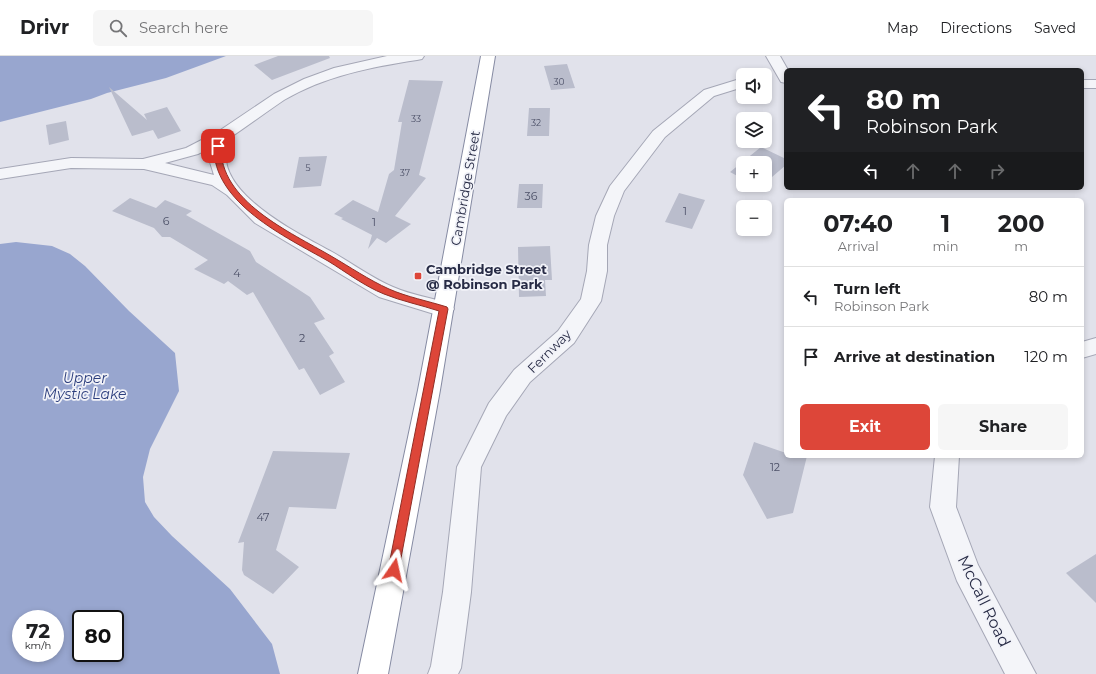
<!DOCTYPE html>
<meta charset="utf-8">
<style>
body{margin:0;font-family:Montserrat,sans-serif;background:#f6f6f6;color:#202124;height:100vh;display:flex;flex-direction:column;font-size:15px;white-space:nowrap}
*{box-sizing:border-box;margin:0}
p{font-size:13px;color:#757577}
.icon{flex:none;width:22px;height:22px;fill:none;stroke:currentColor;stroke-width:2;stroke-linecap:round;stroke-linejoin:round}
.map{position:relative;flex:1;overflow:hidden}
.sheet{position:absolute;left:784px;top:142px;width:300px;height:260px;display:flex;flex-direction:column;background:#fff;border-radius:6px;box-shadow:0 2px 6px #0003}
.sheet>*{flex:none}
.banner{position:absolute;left:784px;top:12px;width:300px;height:122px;border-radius:6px;box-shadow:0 2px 6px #0003;background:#202124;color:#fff;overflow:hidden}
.fabs{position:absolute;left:736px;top:12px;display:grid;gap:8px}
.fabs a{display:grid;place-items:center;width:36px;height:36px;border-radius:6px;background:#fff;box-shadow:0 2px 6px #0003;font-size:20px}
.speed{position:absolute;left:12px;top:554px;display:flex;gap:8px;font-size:20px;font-weight:700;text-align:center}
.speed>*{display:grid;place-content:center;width:52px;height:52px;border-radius:50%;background:#fff;box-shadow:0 2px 6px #0003;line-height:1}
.speed small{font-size:10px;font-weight:400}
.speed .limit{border:2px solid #111;border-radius:6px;background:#fff;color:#111}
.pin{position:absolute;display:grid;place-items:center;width:34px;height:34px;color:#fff;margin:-17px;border-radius:8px;box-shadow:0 2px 6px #0006}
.me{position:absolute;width:44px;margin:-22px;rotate:11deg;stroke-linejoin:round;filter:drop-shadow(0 0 3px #0008)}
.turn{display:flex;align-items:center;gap:14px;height:84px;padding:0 16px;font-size:18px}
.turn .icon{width:52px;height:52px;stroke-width:2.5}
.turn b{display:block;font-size:28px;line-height:34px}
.lanes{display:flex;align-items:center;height:38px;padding:0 16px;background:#0003;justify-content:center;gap:20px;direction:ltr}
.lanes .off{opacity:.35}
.eta{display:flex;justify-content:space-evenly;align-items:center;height:68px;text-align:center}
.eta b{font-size:24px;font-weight:700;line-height:28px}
.button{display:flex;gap:8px;margin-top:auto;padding:8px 16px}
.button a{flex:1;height:46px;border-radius:6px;background:#dd4639;color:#fff;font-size:16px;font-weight:700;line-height:46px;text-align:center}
.button a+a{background:#f6f6f6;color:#202124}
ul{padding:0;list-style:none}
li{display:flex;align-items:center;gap:12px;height:60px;padding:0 16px;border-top:1px solid #e0e0e0}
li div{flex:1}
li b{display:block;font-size:15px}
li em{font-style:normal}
header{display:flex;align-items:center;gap:24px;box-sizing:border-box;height:56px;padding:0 20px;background:#fff;border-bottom:1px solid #e0e0e0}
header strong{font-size:19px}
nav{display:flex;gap:22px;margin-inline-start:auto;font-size:14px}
.search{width:280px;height:36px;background:#f6f6f6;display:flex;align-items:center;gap:10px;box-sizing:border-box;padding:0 14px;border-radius:6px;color:#757577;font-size:15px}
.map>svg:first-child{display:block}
</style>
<header>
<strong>Drivr</strong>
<div class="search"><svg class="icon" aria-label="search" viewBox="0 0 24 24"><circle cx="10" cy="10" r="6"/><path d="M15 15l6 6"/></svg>Search here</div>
<nav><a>Map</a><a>Directions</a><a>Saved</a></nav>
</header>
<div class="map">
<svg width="1096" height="618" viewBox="0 0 1096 618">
<rect width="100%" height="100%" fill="#e1e2eb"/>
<!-- water -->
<path fill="#98a6cf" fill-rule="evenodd" d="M0 0H226L166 22 107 37 91 43 0 66Z
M16 186 52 190 70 198 85 210 129 255 175 297 179 335 150 393 143 421 145 446 154 461 172 480 230 533 272 588 280 618H0V188ZM21 563H55V597H21ZM81 563H115V597H81Z"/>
<!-- building -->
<path fill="#babdcc" d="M278 0H329L330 2 272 24 254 9Z
M567 8 575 32 551 34 544 10Z
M409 24 443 25 419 119 426 122 395 160 411 168 386 187 377 182 368 193 372 179 341 163 343 162 334 158 353 144 378 156 389 118 394 114 402 66H398Z
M109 31 147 64 144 58 167 51 181 75 158 83 153 74 132 80Z
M529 52H550L549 80H527Z
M66 65 69 84 49 89 46 69Z
M761 91 786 103V109L765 127V107H743V123L730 116Z
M327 100 321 130 293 132 299 101Z
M519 128H543L542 152H517Z
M679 137 705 144 692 173 665 166Z
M130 142 156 152 165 144 192 155 186 159 250 195 256 206 310 241 325 263 314 267 334 297 329 300 345 326 320 339 304 312 299 314 253 236 247 239 228 225 224 228 194 213 208 204 170 181H162L154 172 112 155Z
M550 190 552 224H545L546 240 519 241 518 191Z
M754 386 786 397V400H807L793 457 767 463 743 419Z
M273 395 350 397 336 453 289 451 276 494 299 511 273 538 244 519 242 514 244 486 238 487Z
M1096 498V547L1066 517Z"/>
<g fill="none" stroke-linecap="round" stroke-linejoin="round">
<defs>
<path id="minor" d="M387 0H424L422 3 417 4C371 11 325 20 284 44 266 56 249 69 231 81 202 132 300 178 334 197 353 208 372 222 393 231 411 239 432 242 451 248L454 253 451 258 444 261 379 241 255 167 227 139 212 129 144 113 71 112 0 123V113L71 102 143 103 186 92 219 75 274 38 304 23 334 12ZM210 92 209 103 214 119 165 107 198 98Z
M766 0H780L788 14H786V27L781 26Z
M743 22V31L714 40 665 81 624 135 614 160 607 189V215L601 245 574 287 530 326 506 360 481 411 471 536 461 612 458 618H428L431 610 443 536 457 411 489 347 514 314 558 275 581 243 587 215 589 189 596 160 610 130 653 75 704 34Z
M1082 24H1096V32H1082Z
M1096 282V298L1082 302V286Z
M935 400H959L956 451 978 509 1036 618H1005L957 525 930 451Z"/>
<path id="trunk" d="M481 0H495L440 334 388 618H358L418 334Z"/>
</defs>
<!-- minor casing -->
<use href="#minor" stroke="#a5a7b6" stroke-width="2"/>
<!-- trunk casing -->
<use href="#trunk" stroke="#868ba3" stroke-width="2"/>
<!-- minor -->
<use href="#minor" fill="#f4f5f9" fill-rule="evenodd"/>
<!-- trunk -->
<use href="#trunk" fill="#fff" fill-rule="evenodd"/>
</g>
<!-- route -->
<path fill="#dd4639" stroke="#902e25" d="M218 88 221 90C219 145 290 176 331 200 350 211 369 224 389 233 407 241 428 245 447 251L448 253 398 518 394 520 390 518 388 514 439 255C421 249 401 245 384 238 364 230 346 216 328 205 286 181 212 147 214 90Z"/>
<!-- markers -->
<rect fill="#dd4639" stroke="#f1f2f8" stroke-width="1.5" x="414" y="216" width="8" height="8" rx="2"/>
<g text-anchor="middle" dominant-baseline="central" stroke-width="3.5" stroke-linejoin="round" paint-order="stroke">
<!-- far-number labels -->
<g font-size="9" fill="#4c5067">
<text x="559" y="25">30</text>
<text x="416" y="62">33</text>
<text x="536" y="66">32</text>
<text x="308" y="111">5</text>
<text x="405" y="116">37</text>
</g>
<!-- number labels -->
<g font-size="11" fill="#4c5067">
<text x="531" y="140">36</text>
<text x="685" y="155">1</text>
<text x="166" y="165">6</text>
<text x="374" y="166">1</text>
<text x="237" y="217">4</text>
<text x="302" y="282">2</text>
<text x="775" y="411">12</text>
<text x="263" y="461">47</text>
</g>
<!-- street labels -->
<g font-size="13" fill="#272b45" stroke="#f1f2f8">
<text transform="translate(465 132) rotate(-80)">Cambridge Street</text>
<text transform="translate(549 295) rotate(-45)">Fernway</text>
</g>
<!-- poi labels -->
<g font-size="13" font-weight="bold" fill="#272b45" stroke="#f1f2f8" text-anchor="start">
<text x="426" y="213">Cambridge Street<tspan x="426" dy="15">@ Robinson Park</tspan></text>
</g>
<!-- water labels -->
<g font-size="14" font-style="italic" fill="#2c3e7d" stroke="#f1f2f8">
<text x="85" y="322">Upper<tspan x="85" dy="16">Mystic Lake</tspan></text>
</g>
<!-- near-street labels -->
<g font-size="16" fill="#272b45" stroke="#f1f2f8">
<text transform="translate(984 545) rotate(64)">McCall Road</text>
</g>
</g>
</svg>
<div class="fabs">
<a><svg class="icon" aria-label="sound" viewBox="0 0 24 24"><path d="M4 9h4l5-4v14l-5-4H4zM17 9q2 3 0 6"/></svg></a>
<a><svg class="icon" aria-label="layers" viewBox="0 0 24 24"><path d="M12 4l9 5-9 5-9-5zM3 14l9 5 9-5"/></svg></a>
<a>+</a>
<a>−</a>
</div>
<div class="speed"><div>72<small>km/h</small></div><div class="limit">80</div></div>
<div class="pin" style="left:218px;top:90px;background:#d93025"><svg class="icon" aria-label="arrive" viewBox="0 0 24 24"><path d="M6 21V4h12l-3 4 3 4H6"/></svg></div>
<svg class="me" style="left:394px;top:514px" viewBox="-20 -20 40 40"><path d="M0-17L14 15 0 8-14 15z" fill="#dd4639" stroke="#fff" stroke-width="4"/></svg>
<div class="banner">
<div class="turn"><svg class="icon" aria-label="left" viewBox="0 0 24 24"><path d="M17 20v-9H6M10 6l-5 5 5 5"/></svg><div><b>80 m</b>Robinson Park</div></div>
<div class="lanes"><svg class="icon" aria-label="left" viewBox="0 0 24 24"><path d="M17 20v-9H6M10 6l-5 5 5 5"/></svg><svg class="icon off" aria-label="ahead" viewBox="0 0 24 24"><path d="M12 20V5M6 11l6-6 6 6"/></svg><svg class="icon off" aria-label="ahead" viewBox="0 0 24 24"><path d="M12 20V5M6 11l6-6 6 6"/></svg><svg class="icon off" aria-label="right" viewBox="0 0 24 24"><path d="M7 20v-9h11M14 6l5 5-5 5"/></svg></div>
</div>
<section class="sheet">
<div class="eta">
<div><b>07:40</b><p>Arrival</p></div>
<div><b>1</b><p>min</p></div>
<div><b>200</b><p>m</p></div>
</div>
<ul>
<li><svg class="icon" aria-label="left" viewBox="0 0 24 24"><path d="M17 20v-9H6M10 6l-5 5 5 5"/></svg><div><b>Turn left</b><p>Robinson Park</p></div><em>80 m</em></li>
<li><svg class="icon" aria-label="arrive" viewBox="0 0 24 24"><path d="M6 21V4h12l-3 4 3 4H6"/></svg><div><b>Arrive at destination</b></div><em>120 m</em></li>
</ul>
<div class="button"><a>Exit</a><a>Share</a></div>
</section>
</div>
